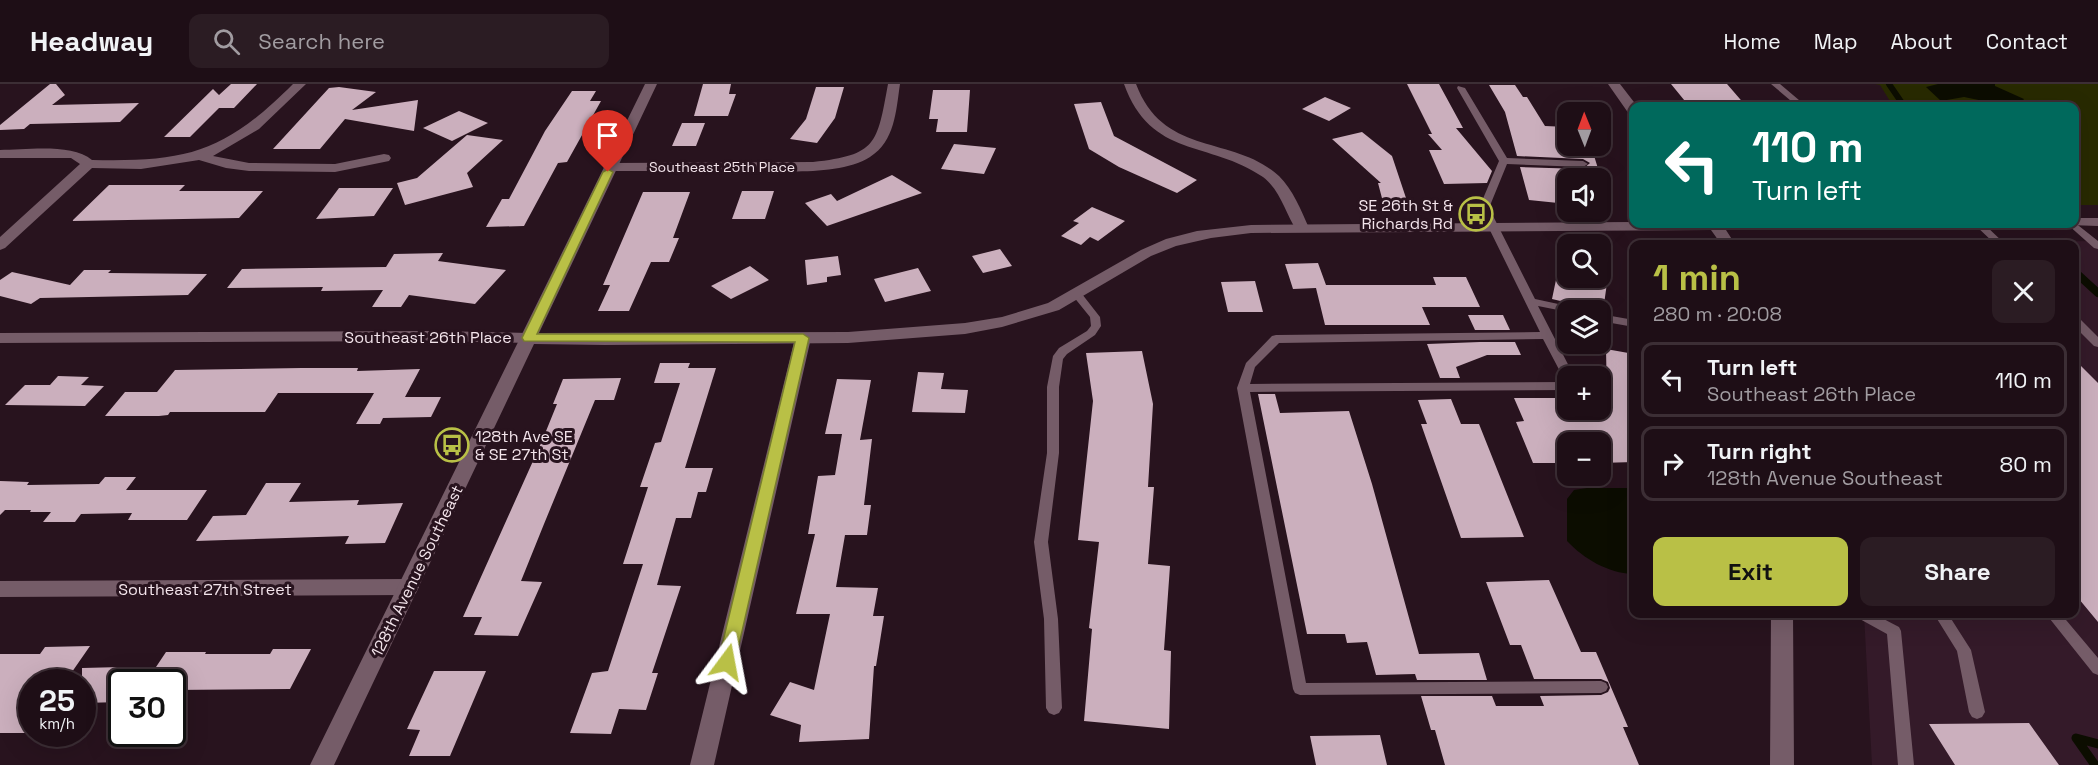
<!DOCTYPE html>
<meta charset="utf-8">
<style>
body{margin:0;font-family:"Space Grotesk",sans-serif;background:#2b1c23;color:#f1f3f6;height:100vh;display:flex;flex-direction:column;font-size:22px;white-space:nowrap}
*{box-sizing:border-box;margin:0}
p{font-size:20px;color:#a19ca1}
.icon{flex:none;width:33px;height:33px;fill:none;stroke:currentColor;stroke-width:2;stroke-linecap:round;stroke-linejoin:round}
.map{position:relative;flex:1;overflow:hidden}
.drawer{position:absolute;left:1629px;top:156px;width:450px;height:378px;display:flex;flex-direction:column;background:#1e0e16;border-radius:12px;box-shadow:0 6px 24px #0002,0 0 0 2px #3c2e35}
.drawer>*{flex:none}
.hud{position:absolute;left:1629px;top:18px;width:450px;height:126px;border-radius:12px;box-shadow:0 6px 24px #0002,0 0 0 2px #3c2e35;background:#00695c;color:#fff;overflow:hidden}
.needle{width:39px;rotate:359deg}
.buttons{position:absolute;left:1557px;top:18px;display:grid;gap:12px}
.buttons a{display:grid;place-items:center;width:54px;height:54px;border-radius:12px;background:#1e0e16;box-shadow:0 6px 24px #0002,0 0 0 2px #3c2e35;font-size:30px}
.speed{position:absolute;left:18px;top:585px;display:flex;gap:12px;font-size:30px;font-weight:700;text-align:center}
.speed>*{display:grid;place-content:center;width:78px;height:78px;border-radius:50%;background:#1e0e16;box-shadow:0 6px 24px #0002,0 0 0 2px #3c2e35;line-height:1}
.speed small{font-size:15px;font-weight:400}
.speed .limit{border:3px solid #111;border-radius:9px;background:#fff;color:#111}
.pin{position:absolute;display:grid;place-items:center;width:51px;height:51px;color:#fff;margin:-62px -26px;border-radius:50% 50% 50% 0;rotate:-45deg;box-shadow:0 0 6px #0007}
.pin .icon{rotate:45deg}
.me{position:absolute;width:66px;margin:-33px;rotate:13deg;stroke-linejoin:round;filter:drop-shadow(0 0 4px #0008)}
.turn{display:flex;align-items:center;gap:21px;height:126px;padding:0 24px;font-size:27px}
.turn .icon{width:78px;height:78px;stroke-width:2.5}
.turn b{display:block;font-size:42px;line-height:51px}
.round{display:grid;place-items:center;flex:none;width:63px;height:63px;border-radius:12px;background:#2b1c23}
.headline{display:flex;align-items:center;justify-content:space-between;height:102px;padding:0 24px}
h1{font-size:36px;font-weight:700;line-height:45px;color:#b9c046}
.button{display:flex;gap:12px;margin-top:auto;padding:12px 24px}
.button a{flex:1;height:69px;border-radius:12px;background:#b9c046;color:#111;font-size:24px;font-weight:700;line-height:69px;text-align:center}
.button a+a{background:#2b1c23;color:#f1f3f6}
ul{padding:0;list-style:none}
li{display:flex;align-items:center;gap:18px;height:75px;margin:0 12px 9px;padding:0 12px;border:3px solid #3c2e35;border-radius:12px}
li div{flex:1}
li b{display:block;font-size:22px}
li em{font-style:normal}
header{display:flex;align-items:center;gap:36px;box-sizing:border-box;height:84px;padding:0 30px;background:#1e0e16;border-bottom:2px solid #3c2e35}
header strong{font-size:28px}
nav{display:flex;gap:33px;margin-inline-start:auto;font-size:21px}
.search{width:420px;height:54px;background:#2b1c23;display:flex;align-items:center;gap:15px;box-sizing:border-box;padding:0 21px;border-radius:12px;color:#a19ca1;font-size:22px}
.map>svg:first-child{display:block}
</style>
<header>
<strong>Headway</strong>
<div class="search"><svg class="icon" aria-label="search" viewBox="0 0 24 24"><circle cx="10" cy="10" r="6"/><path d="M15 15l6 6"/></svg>Search here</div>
<nav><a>Home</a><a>Map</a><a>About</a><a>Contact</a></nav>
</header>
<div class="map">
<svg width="2098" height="681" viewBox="0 0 2098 681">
<rect width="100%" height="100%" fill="#28131e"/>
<!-- built -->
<path fill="#341a29" d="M2098 157V681H1872L1864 530H2074V160H1825Z"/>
<!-- green -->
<path fill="#282a00" d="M1875 0H2098V121H2075L2074 22H1893L1880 1Z"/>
<!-- water -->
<path fill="#0c0d00" d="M1938 0H1995V2L2024 15 2019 22H2008L1964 13 1941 17 1926 3Z
M1587 404H1633V490C1608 489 1584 475 1567 457V415L1574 406Z"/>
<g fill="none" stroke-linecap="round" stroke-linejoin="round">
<!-- stream-far2 -->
<path stroke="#0c0d00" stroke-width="6" d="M1889 0 1904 22"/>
<!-- stream-far1 -->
<path stroke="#0c0d00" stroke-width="8" d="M2074 187 2098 209"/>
<!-- stream -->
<path stroke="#0c0d00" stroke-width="9" d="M2095 681 2076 654 2098 660"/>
</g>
<!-- building -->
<path fill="#cbafbd" d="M50 0H56L65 11 52 21 139 19 120 38 30 40 24 45 0 46V41Z
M231 0H257L234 24H219L190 53H164L213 5 219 11Z
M703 0H731L729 10H736L728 32H694Z
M1407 0H1439L1463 44H1456L1492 87 1487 99 1444 100 1429 66H1442L1428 50H1432Z
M1671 0H1727L1746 22H1689Z
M1489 1H1515L1523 13H1527L1545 42 1568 43V62H1591L1610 123H1600V94H1568V120L1529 116 1520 83 1583 85 1590 79 1583 75 1517 72 1505 28Z
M339 3 376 8 352 26 418 16 414 47 345 35 320 65H273L329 4Z
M816 3H844L835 34 817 59 790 55 806 35Z
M933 6H970L967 48H936L938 35H929Z
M572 7H596L590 17H601L567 78 558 79 524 142 486 143 502 115H509L545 47Z
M1325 13 1351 24 1329 37 1302 25Z
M1101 18 1114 52 1197 96 1177 109 1119 83 1089 65 1074 20Z
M459 27 488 39 452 57 423 44Z
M682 39H705L696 62H672Z
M1362 48 1392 72 1409 123 1403 118H1383L1378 99H1381L1332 55Z
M467 51 503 56 467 89 473 103 405 121 397 99 417 94Z
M954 60 996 64 984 90 941 85Z
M892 91 922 109 827 142 805 119 831 110 837 117Z
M109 101H185L179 107H263L239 134 72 137Z
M339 104H393L374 132 316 135Z
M742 107H774L765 135H732Z
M643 108H690L673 154H679L669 178H651L629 227H598L610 201H603Z
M1092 123 1125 137 1098 157 1090 153 1081 161 1061 152 1079 139 1073 137Z
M1000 165 1012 182 983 189 972 172Z
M1562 167 1568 168V194H1600V175L1610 178 1603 227 1552 215Z
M443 169 438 177 506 186 475 220 409 211 401 223H372L383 206 321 207 323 203 227 204 242 185 386 183 394 170Z
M838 172 841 191 827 193V198L807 201 805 176Z
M1318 179 1326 201H1436L1433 193H1466L1480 223H1422L1430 241H1325L1316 204 1293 205 1285 180Z
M750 182 769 196 731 215 711 202Z
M918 184 931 207 885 218 874 195Z
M84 186H111L108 189 207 190 188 211 40 214 31 220 0 212V196L12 188 70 201Z
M1255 197 1263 228H1228L1221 198Z
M1468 231H1503L1510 246H1475Z
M1480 258H1515L1521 271H1487L1456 283 1460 294H1440L1427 260Z
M1606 265 1634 270V378L1600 379V358H1568V379H1533L1516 338 1524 337 1514 314H1568V326H1600V314H1607Z
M1142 267 1153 320 1148 403H1154L1148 480 1170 482 1164 566 1171 567 1169 645 1084 637 1092 545 1089 544 1099 458 1078 456 1093 317 1086 269Z
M2074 275 2098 299V538L2074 509Z
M660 279H690L688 284H716L685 384H713L706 408H698L691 434H676L657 501 681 502 652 589H658L646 626 619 625 611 650 570 649 592 589 608 587 643 480H623L648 403H640L655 359 661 358 680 299H654Z
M302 284H358L357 287 420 285 405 313H441L431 333 383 334 380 340H356L374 309H278L265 328H170L168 331 159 332H105L125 308H157L175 286Z
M918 288 944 289 941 305 968 306 965 329 912 328Z
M58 292 89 293 81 301 104 302 85 322 5 321 25 301H50Z
M621 294 614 316H595L544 440 521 497 542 498 518 552 474 551 482 533H463L542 357 557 320H553L563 295Z
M837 295 871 296 860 356 872 355 864 421H871L867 451H845L836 503 878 504 873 532H884L876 582H874L869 655 799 658 801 641 770 631 790 598 814 606 830 530H796L815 450H808L818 392 835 391 842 350H825Z
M1258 310H1275L1280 329 1349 327 1372 400 1419 570 1479 569 1487 596H1417L1415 590 1376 591 1367 558 1347 559 1345 550H1307Z
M1451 315 1461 340H1479L1524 453 1461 454 1421 340H1427L1418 316Z
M105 393H136L126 406H207L187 436H128L132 429 81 430 75 438H43L51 428H30L31 426H5L0 431V397L29 398 27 401 99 400Z
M266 399H301L289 418 359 416 357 421 403 419 385 459 345 460 349 452 196 457 213 432 246 431Z
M1549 496 1581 568H1596L1628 643H1623L1639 681H1445L1435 646H1431L1421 612H1492L1496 622H1544L1540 612 1601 611 1608 608 1610 604 1608 598 1601 595H1534L1521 561H1510L1486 498Z
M90 562 65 598H32V649H0V570H40L45 563Z
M273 565H311L290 605 172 606V598H146L166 568H206L205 570H270Z
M122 583V618L82 619V584Z
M434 587H486L450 672H409L420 646 407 645Z
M2029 639 2059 681H1955L1929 640Z
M1380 651 1387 681H1316L1310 652Z"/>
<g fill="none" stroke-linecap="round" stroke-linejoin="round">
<!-- lane -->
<path fill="#755c68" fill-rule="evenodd" d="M1771 0H1780L1806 22H1797Z
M1458 2 1465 4 1507 74 1583 77 1588 80 1583 83 1507 80 1489 124 1535 215 1577 224 1578 226H1568V228L1538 222 1574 292H1568V296L1564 295 1543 255 1279 259 1255 283 1250 300 1568 298V306L1250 308 1306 599 1601 597 1606 599 1608 603 1606 607 1601 609 1300 611 1295 609 1293 605 1237 304 1246 279 1272 252 1276 251 1540 248 1479 124 1499 77 1457 4Z
M2074 138 2098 157V165L2094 164 2067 140H2074Z
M1974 140H1984L2005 160H1995Z
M1078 209 1082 210 1100 233 1101 242 1095 251 1067 270 1063 275 1059 303V369L1048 458 1058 535 1062 624 1059 629 1054 631 1049 629 1046 624 1044 535 1034 458 1047 369V303L1053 272 1059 264 1087 247 1091 242 1090 233 1073 212Z
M1600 230 1634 236V243L1600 237Z
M2074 232 2078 233 2098 253V263L2094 262 2074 242Z
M1856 530H1874L1899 543 1901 547 1914 681H1898L1887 550 1858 534Z
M1934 530H1948L1971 566 1985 628 1982 633 1977 635 1972 633 1969 628 1957 567Z
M2046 530H2061L2098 574V591L2093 589Z"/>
<!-- street -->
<path fill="#755c68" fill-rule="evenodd" d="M293 0H306L259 45 213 72 249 79 335 80 384 70 389 71 391 74 389 77 335 88 249 87 226 84 199 76 141 85 92 84 5 164 0 166V153L80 80 71 74H0V66C26 66 72 59 92 76 187 78 224 69 293 0Z
M888 0H900C896 27 895 57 870 73 838 93 779 86 743 87 699 87 654 87 610 87L603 83 610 79 813 78C877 71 877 60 888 0Z
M1124 0H1136C1164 74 1233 50 1279 92 1293 106 1301 126 1309 144L1307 147H1297C1285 129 1281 107 1263 93 1209 56 1151 75 1124 0Z
M433 247 528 249 534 250 536 254 534 258 528 259 433 257 0 259V249Z
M803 249 809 250 811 254 714 681H690L795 254 797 250Z
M409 495 416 497 419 503 416 509 409 511 0 513V497Z"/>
<!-- secondary -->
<path fill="#755c68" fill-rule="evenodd" d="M645 0H657L539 249 848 248 965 239 1002 233 1048 219 1141 166 1166 155 1197 147 1251 141 1634 138 1955 140 1948 144 1726 146 1735 160H1721L1711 146 1251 149 1211 154 1176 162 1151 172 1059 226 1002 243 965 250 848 259 605 261 534 260 334 681H310Z
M1608 0H1620L1637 22H1634V31L1629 30Z
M2074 134H2098V142L2069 141 2068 140H2074Z
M1771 530H1793L1794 681H1770Z"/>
</g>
<!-- route -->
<path fill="#b9c046" stroke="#787d2e" stroke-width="1.5" d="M608 85 613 88 537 250H803L809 254 735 578 733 583 727 585 721 583 718 578 795 258 524 257 522 254 603 88Z"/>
<!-- icons -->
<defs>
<symbol id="bus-ring" viewBox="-11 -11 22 22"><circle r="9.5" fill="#28131e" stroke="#b9c046" stroke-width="1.5"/><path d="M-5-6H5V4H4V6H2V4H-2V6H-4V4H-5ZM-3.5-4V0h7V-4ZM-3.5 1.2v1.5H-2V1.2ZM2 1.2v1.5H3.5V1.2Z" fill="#b9c046"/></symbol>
</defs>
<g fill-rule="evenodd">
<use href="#bus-ring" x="1457" y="111" width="38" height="38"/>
<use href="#bus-ring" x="433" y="342" width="38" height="38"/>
</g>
<g text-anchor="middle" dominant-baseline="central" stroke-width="6" stroke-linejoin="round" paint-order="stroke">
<!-- far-street labels -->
<g font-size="14" fill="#f3e4eb" stroke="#28131e">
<text x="722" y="83">Southeast 25th Place</text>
</g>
<!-- poi labels -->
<g font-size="16" fill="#f3e4eb" stroke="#28131e" text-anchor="end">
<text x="1453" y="121">SE 26th St &amp;<tspan x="1453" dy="18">Richards Rd</tspan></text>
<text x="475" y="352" text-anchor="start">128th Ave SE<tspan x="475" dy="18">&amp; SE 27th St</tspan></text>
</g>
<!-- street labels -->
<g font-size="16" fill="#f3e4eb" stroke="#28131e">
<text x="428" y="253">Southeast 26th Place</text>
<text transform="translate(417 487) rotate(-64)">128th Avenue Southeast</text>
<text x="205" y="505">Southeast 27th Street</text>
</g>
</g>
</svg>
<div class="buttons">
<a><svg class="needle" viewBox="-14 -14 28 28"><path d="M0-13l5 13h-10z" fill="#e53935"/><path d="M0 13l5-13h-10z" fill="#a19ca1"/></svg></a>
<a><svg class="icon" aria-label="sound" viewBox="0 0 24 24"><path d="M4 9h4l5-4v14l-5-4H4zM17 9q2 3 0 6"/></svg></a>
<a><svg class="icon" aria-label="search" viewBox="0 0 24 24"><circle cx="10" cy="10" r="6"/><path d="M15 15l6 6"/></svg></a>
<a><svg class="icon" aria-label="layers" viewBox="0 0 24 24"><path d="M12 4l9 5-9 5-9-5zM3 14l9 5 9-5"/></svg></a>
<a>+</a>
<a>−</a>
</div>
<div class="speed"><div>25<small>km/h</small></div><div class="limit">30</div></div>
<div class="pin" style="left:608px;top:88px;background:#d93025"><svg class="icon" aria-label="arrive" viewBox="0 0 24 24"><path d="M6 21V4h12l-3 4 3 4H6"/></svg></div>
<svg class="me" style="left:727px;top:578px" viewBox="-20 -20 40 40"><path d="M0-17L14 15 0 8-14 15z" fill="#b9c046" stroke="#fff" stroke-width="4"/></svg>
<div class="hud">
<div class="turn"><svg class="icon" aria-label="left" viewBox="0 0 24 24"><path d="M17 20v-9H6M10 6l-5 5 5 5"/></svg><div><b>110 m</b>Turn left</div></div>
</div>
<section class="drawer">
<div class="headline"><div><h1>1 min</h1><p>280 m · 20:08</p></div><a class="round"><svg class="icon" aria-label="close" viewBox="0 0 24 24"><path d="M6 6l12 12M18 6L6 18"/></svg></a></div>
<ul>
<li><svg class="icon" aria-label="left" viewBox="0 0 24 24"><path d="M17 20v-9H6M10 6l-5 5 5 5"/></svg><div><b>Turn left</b><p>Southeast 26th Place</p></div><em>110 m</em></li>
<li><svg class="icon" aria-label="right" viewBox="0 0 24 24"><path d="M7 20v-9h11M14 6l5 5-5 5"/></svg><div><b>Turn right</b><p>128th Avenue Southeast</p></div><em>80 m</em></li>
</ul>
<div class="button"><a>Exit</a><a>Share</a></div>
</section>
</div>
